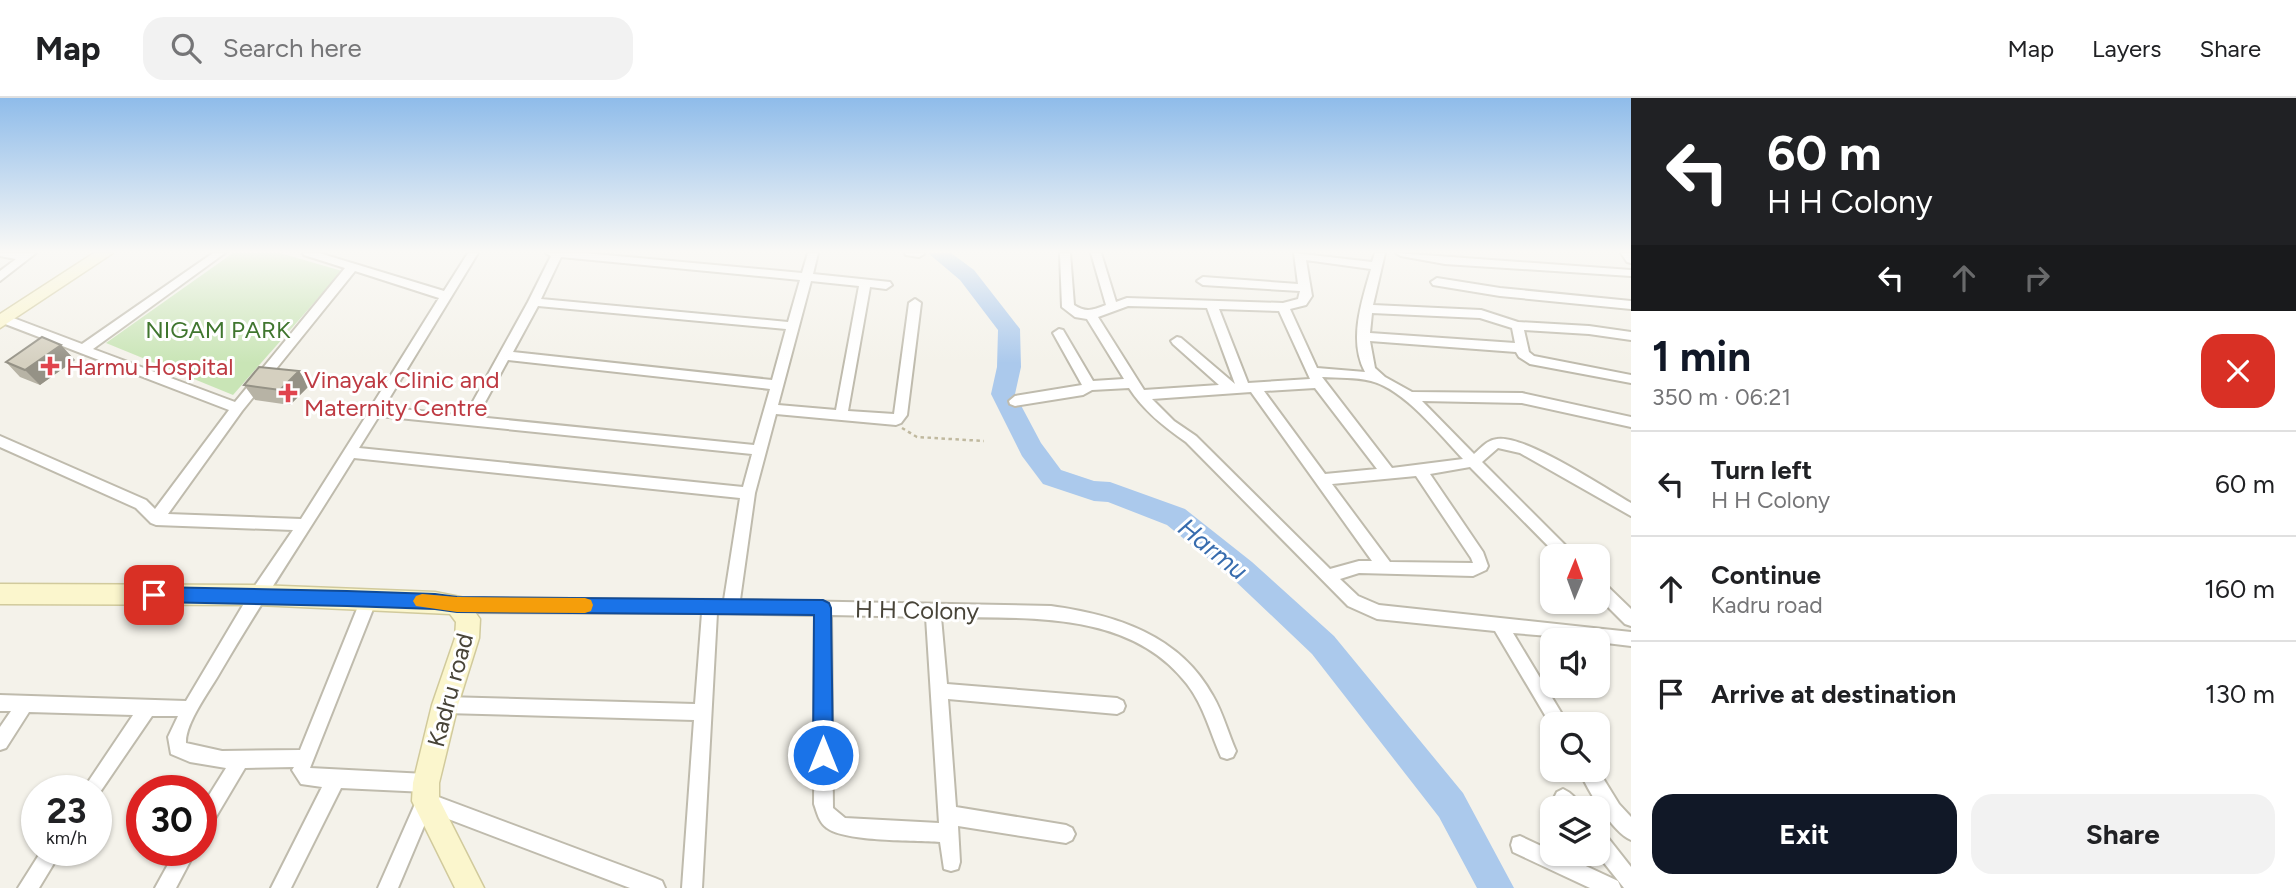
<!DOCTYPE html>
<meta charset="utf-8">
<style>
body{margin:0;font-family:Figtree,sans-serif;background:#f2f2f2;color:#202124;height:100vh;display:flex;flex-direction:column;font-size:26px;white-space:nowrap}
*{box-sizing:border-box;margin:0}
p{font-size:23px;color:#757577}
.icon{flex:none;width:38px;height:38px;fill:none;stroke:currentColor;stroke-width:2;stroke-linecap:round;stroke-linejoin:round}
.map{position:relative;flex:1;overflow:hidden}
.panel{display:flex;flex-direction:column;background:#fff;width:665px}
.panel>*{flex:none}
.top-card{background:#202124;color:#fff;overflow:hidden}
.needle{width:46px;rotate:1deg}
.fabs{position:absolute;left:1540px;top:446px;display:grid;gap:14px}
.fabs a{display:grid;place-items:center;width:70px;height:70px;border-radius:14px;background:#fff;box-shadow:0 2px 5px #0004;font-size:35px}
.speed{position:absolute;left:21px;top:677px;display:flex;gap:14px;font-size:35px;font-weight:700;text-align:center}
.speed>*{display:grid;place-content:center;width:91px;height:91px;border-radius:50%;background:#fff;box-shadow:0 2px 5px #0004;line-height:1}
.speed small{font-size:18px;font-weight:400}
.speed .limit{border:10px solid #d22;background:#fff;color:#111}
.pin{position:absolute;display:grid;place-items:center;width:60px;height:60px;color:#fff;margin:-30px;border-radius:14px;box-shadow:0 4px 10px #0006}
.me{position:absolute;width:77px;margin:-38px;rotate:0deg;stroke-linejoin:round;filter:drop-shadow(0 0 5px #0008)}
.turn{display:flex;align-items:center;gap:24px;height:147px;padding:0 21px;font-size:32px}
.turn .icon{width:91px;height:91px;stroke-width:2.5}
.turn b{display:block;font-size:49px;line-height:60px}
.lanes{display:flex;align-items:center;height:66px;padding:0 21px;background:#0003;justify-content:center;gap:35px;direction:ltr}
.lanes .off{opacity:.35}
.round{display:grid;place-items:center;flex:none;width:74px;height:74px;border-radius:21px;background:#f2f2f2}
.head{display:flex;align-items:center;justify-content:space-between;height:119px;padding:0 21px}
h1{font-size:42px;font-weight:700;line-height:52px;color:#111827}
.primary-button{display:flex;gap:14px;margin-top:auto;padding:14px 21px}
.primary-button a{flex:1;height:80px;border-radius:21px;background:#111827;color:#fff;font-size:28px;font-weight:700;line-height:80px;text-align:center}
.primary-button a+a{background:#f2f2f2;color:#202124}
ul{padding:0;list-style:none}
li{display:flex;align-items:center;gap:21px;height:105px;padding:0 21px;border-top:2px solid #e0e0e0}
li div{flex:1}
li b{display:block;font-size:26px}
li em{font-style:normal}
header{display:flex;align-items:center;gap:42px;box-sizing:border-box;height:98px;padding:0 35px;background:#fff;border-bottom:2px solid #e0e0e0}
header strong{font-size:33px}
nav{display:flex;gap:38px;margin-inline-start:auto;font-size:24px}
.search{width:490px;height:63px;background:#f2f2f2;display:flex;align-items:center;gap:18px;box-sizing:border-box;padding:0 24px;border-radius:21px;color:#757577;font-size:26px}
main{display:flex;flex:1;min-height:0}
.map>svg:first-child{display:block}
</style>
<header>
<strong>Map</strong>
<div class="search"><svg class="icon" aria-label="search" viewBox="0 0 24 24"><circle cx="10" cy="10" r="6"/><path d="M15 15l6 6"/></svg>Search here</div>
<nav><a>Map</a><a>Layers</a><a>Share</a></nav>
</header>
<main>
<div class="map">
<svg width="1631" height="790" viewBox="0 0 1631 790">
<rect width="100%" height="100%" fill="#f4f2ea"/>
<!-- green -->
<path fill="#c9e5b6" d="M233 155H280L342 173 233 297 106 245Z"/>
<g fill="none" stroke-linecap="round" stroke-linejoin="round">
<!-- river -->
<path fill="#abc9ec" fill-rule="evenodd" d="M928 155H951L974 172 1020 231 1021 269 1015 296 1041 345 1061 372 1094 383 1110 384 1185 411 1252 464 1334 538 1463 695 1514 790H1477L1439 719 1312 556 1232 480 1167 427 1108 404 1094 403 1043 386 1022 358 991 296 997 269 998 232 960 182Z"/>
<defs>
<path id="street" d="M0 155H36L0 183V173L16 161 0 158Z
M213 155H225L93 251 235 304 345 170 304 157 303 155H319L444 193 468 155H478L384 309 465 318 528 204 551 158 546 155H584L802 175 808 155H818L813 176 890 184 892 187 886 191 870 189 848 313 894 316 909 205 915 201 921 205 907 317 901 325 896 327 776 316 755 395 740 502 1051 508C1116 517 1180 537 1213 598 1223 615 1228 635 1236 653L1233 659 1227 661 1221 659C1210 634 1204 608 1187 586 1129 511 1026 521 941 519L947 586 1117 600 1123 603 1125 608 1123 613 1117 616 948 601 956 709 1066 727 1072 730 1075 736 1072 742 1066 745 958 728 960 764 958 771 951 773 944 771 940 744C915 742 845 744 827 730 819 725 817 714 814 706L815 517 717 515 702 790H682L694 622 445 615 439 612 437 607 439 602 445 599 695 606 702 515 457 514 452 512 449 507 452 502 457 500 724 502 740 400 354 360C309 433 261 504 218 578 208 595 185 626 186 645L222 653 300 652 361 501 364 496 369 494 374 496 377 501 310 670 426 676 432 679 435 685 432 691 426 694 341 690 291 790H271L322 689 301 686 292 672 294 669 245 670 207 734 201 737V710L226 670 190 664 171 656 168 639 178 618H152L96 700V693H83L86 687 133 617 29 614 6 650 0 652V629L11 613H0V597L186 603 252 492 293 432 156 427 151 425 136 410 0 349V338L146 402 155 411 229 312 0 224V218H8L82 246ZM561 159 800 182 788 224 541 201ZM355 173 439 200 371 309 368 310V315L301 421 168 416 242 313ZM811 183 859 188 836 312 778 307ZM538 208 786 231 772 282 513 254ZM508 262 770 291 754 347 477 319ZM379 318 752 356 743 389 359 350ZM831 517 926 519 939 725 845 720 833 710Z
M905 155H924V156L919 159 906 157Z
M1060 155H1070L1074 207C1086 215 1093 212 1106 207L1091 155H1101L1116 204 1127 200 1283 205 1298 201 1300 193 1203 187 1197 183 1203 179 1298 186 1294 155 1372 164 1375 155H1385L1373 207 1481 212 1518 224 1589 228 1631 234V242L1589 236 1524 232 1529 254 1534 258 1631 277V285L1530 266 1519 259 1516 254 1370 243 1375 270 1385 279 1412 294 1522 295 1631 319V329L1522 305 1422 303 1474 356C1481 350 1487 342 1497 341 1524 336 1605 390 1631 405V418L1520 355 1498 350 1482 364 1572 454 1574 458H1558L1470 369 1430 376 1483 454 1488 468 1486 472 1473 478 1359 475 1340 481 1358 498 1379 507 1631 534V548L1598 544V542L1513 535 1568 626H1552V629L1495 533 1377 521 1348 508 1186 344C1164 329 1143 312 1129 290L1092 292 1083 297 1015 308 1010 306 1009 303 1015 298 1082 287 1053 235 1059 231 1063 232 1093 283 1124 281 1087 221 1075 219 1062 209ZM1306 162 1371 171C1362 203 1348 242 1365 274L1317 270 1290 211 1306 207 1312 198ZM1128 208 1207 210 1235 286 1181 240 1177 239 1171 243 1173 246 1219 287 1144 292 1098 219ZM1219 211 1279 213 1310 281 1248 285ZM1372 215 1480 220 1512 230 1515 245 1370 235ZM1322 279C1337 280 1356 279 1371 283 1404 291 1440 337 1463 361L1392 370ZM1315 290 1377 371 1325 376 1264 293ZM1251 294 1372 463H1359L1330 471 1196 338 1174 323 1152 301ZM1416 378 1471 460 1473 465 1390 464 1332 386Z
M1396 155 1631 172V178L1445 166 1401 158Z
M1621 155H1631V165L1627 164Z
M1437 180 1500 190 1631 203V211L1500 198 1433 187 1431 184Z
M1598 483 1603 484 1631 511V528L1625 526 1598 499Z
M1579 672H1598L1619 706 1631 719V742C1612 734 1587 691 1579 672Z
M1563 691C1572 695 1578 702 1581 710H1560L1554 700 1557 694Z
M425 694 655 780 662 783 665 790H630L430 714 398 790H378L419 697Z
M1598 734 1605 736 1631 769V790H1624L1597 756Z
M1520 738 1552 753V756H1560L1618 783 1621 790H1590L1513 754 1511 747 1513 740Z
M42 752H62L39 790H18Z
M176 752H196L176 790H155Z"/>
<path id="secondary" d="M94 155H113L0 230V216Z
M0 486 257 487 435 494 465 500 480 521 479 540 458 607 439 685V701L484 790H455L412 703 413 685 432 607 455 540 456 524 450 516 257 507 0 506Z"/>
</defs>
<!-- street casing -->
<use href="#street" stroke="#bfbbad" stroke-width="4"/>
<!-- secondary casing -->
<use href="#secondary" stroke="#d1ca9c" stroke-width="3"/>
<!-- path -->
<path stroke="#c0b99f" stroke-width="2.5" stroke-dasharray="3.5 3.5" stroke-linecap="butt" d="M902 330 917 339 984 343"/>
<!-- street -->
<use href="#street" fill="#fff" fill-rule="evenodd"/>
<!-- secondary -->
<use href="#secondary" fill="#fbf6cd" fill-rule="evenodd"/>
</g>
<!-- wall -->
<path fill="#b7b3a5" d="M75 262 40 287 20 279 6 264Z
M299 273 309 288 290 307 255 302 244 287Z"/>
<!-- shaded-wall -->
<path fill="#959286" d="M61 247 75 262 40 287 25 272Z
M299 273 309 288 290 307 280 292Z"/>
<!-- building -->
<path fill="#d5d0c0" stroke="#959286" stroke-width="2" d="M42 239 61 247 25 272 6 264Z
M259 269 299 273 280 292 244 287Z"/>
<!-- sky -->
<linearGradient id="sky" x2="0" y2="1"><stop stop-color="#8fbcea"/><stop offset="0.58" stop-color="#faf9f6"/><stop offset="1" stop-color="#faf9f6" stop-opacity="0"/></linearGradient>
<rect width="1631" height="265" fill="url(#sky)"/>
<!-- route -->
<path fill="#1a73e8" stroke="#114b97" stroke-width="2" d="M154 489 347 493 435 496 457 499 823 502 829 505 831 510 833 657 830 664 823 666 816 664 813 657 814 517 457 514 435 511 347 508 154 504 148 502 145 497 148 491Z"/>
<!-- slow -->
<path fill="#f59e0b" d="M422 496 457 499 585 500 591 502 593 507 591 513 585 515 457 514 416 508 413 503 416 498Z"/>
<!-- markers -->
<g fill="#e0444e" stroke="#fff" stroke-width="2.5">
<path d="M46.5 257.5h7v7h7v7h-7v7h-7v-7h-7v-7h7z"/>
<path d="M284.5 284.5h7v7h7v7h-7v7h-7v-7h-7v-7h7z"/>
</g>
<g text-anchor="middle" dominant-baseline="central" stroke-width="6" stroke-linejoin="round" paint-order="stroke">
<!-- park labels -->
<g font-size="24" fill="#40762f" stroke="#fff">
<text x="218" y="231">NIGAM PARK</text>
</g>
<!-- health labels -->
<g font-size="24" fill="#be3a42" stroke="#fff" text-anchor="start">
<text x="66" y="268">Harmu Hospital</text>
<text x="304" y="281">Vinayak Clinic and<tspan x="304" dy="28">Maternity Centre</tspan></text>
</g>
<!-- street labels -->
<g font-size="24" fill="#484438" stroke="#fff">
<text transform="translate(917 512) rotate(1)">H H Colony</text>
<text transform="translate(450 592) rotate(-75)">Kadru road</text>
</g>
<!-- water labels -->
<g font-size="26" font-style="italic" fill="#376cae" stroke="#fff">
<text transform="translate(1213 451) rotate(39)">Harmu</text>
</g>
</g>
</svg>
<div class="fabs">
<a><svg class="needle" viewBox="-14 -14 28 28"><path d="M0-13l5 13h-10z" fill="#e53935"/><path d="M0 13l5-13h-10z" fill="#757577"/></svg></a>
<a><svg class="icon" aria-label="sound" viewBox="0 0 24 24"><path d="M4 9h4l5-4v14l-5-4H4zM17 9q2 3 0 6"/></svg></a>
<a><svg class="icon" aria-label="search" viewBox="0 0 24 24"><circle cx="10" cy="10" r="6"/><path d="M15 15l6 6"/></svg></a>
<a><svg class="icon" aria-label="layers" viewBox="0 0 24 24"><path d="M12 4l9 5-9 5-9-5zM3 14l9 5 9-5"/></svg></a>
</div>
<div class="speed"><div>23<small>km/h</small></div><div class="limit">30</div></div>
<div class="pin" style="left:154px;top:497px;background:#d93025"><svg class="icon" aria-label="arrive" viewBox="0 0 24 24"><path d="M6 21V4h12l-3 4 3 4H6"/></svg></div>
<svg class="me" style="left:823px;top:657px" viewBox="-20 -20 40 40"><circle r="17" fill="#1a73e8" stroke="#fff" stroke-width="3"/><path d="M0-11L8 9 0 5-8 9z" fill="#fff"/></svg>
</div>
<section class="panel">
<div class="top-card">
<div class="turn"><svg class="icon" aria-label="left" viewBox="0 0 24 24"><path d="M17 20v-9H6M10 6l-5 5 5 5"/></svg><div><b>60 m</b>H H Colony</div></div>
<div class="lanes"><svg class="icon" aria-label="left" viewBox="0 0 24 24"><path d="M17 20v-9H6M10 6l-5 5 5 5"/></svg><svg class="icon off" aria-label="ahead" viewBox="0 0 24 24"><path d="M12 20V5M6 11l6-6 6 6"/></svg><svg class="icon off" aria-label="right" viewBox="0 0 24 24"><path d="M7 20v-9h11M14 6l5 5-5 5"/></svg></div>
</div>
<div class="head"><div><h1>1 min</h1><p>350 m · 06:21</p></div><a class="round" style="background:#d93025;color:#fff"><svg class="icon" aria-label="close" viewBox="0 0 24 24"><path d="M6 6l12 12M18 6L6 18"/></svg></a></div>
<ul>
<li><svg class="icon" aria-label="left" viewBox="0 0 24 24"><path d="M17 20v-9H6M10 6l-5 5 5 5"/></svg><div><b>Turn left</b><p>H H Colony</p></div><em>60 m</em></li>
<li><svg class="icon" aria-label="ahead" viewBox="0 0 24 24"><path d="M12 20V5M6 11l6-6 6 6"/></svg><div><b>Continue</b><p>Kadru road</p></div><em>160 m</em></li>
<li><svg class="icon" aria-label="arrive" viewBox="0 0 24 24"><path d="M6 21V4h12l-3 4 3 4H6"/></svg><div><b>Arrive at destination</b></div><em>130 m</em></li>
</ul>
<div class="primary-button"><a>Exit</a><a>Share</a></div>
</section>
</main>
